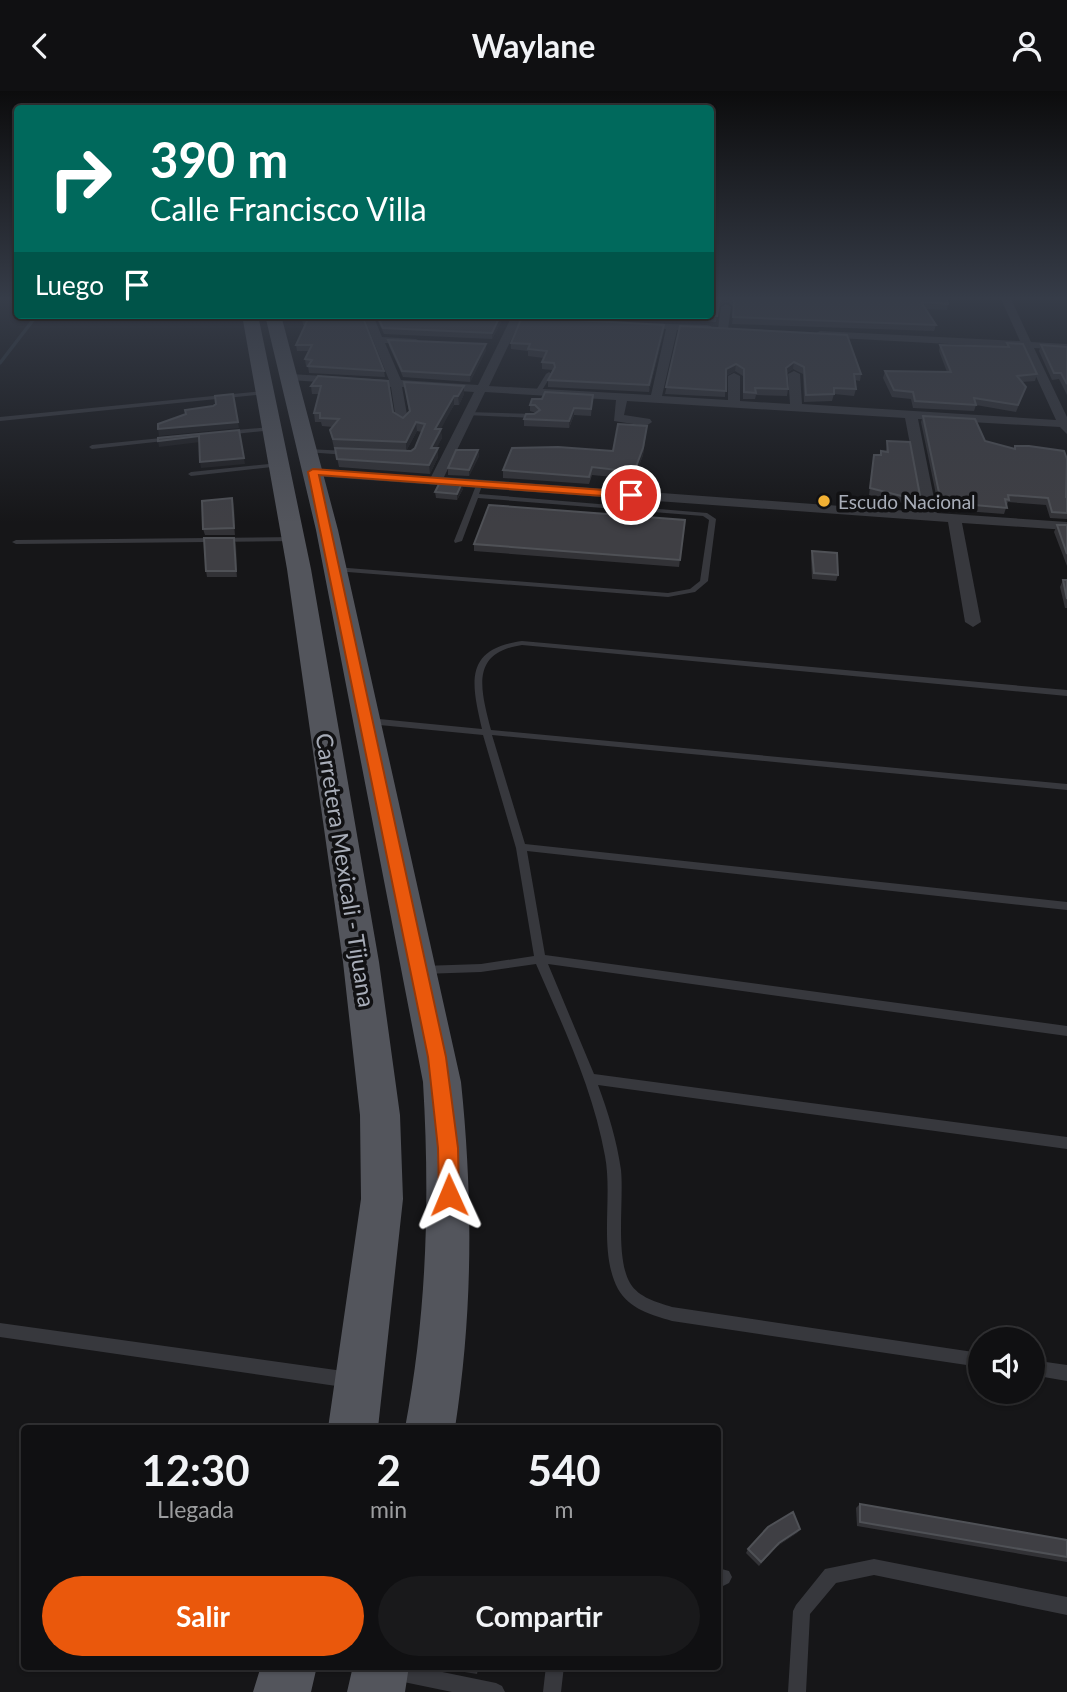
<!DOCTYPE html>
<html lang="es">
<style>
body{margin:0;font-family:Lato,sans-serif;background:#19191b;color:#f1f3f6;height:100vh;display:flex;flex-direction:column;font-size:26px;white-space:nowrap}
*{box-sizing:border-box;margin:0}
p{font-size:23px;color:#9c9d9f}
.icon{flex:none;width:38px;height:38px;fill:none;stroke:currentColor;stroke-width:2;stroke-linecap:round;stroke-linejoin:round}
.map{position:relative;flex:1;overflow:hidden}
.sheet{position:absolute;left:21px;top:1334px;width:700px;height:245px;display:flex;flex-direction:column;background:#101012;border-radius:7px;box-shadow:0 2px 5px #0004,0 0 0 2px #303032}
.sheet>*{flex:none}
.top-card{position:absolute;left:14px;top:14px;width:700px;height:214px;border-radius:7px;box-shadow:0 2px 5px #0004,0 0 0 2px #303032;background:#00695c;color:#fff;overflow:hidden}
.fabs{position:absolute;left:968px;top:1236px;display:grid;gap:14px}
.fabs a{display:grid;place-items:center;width:77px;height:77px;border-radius:50%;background:#101012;box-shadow:0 2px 5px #0004,0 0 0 2px #303032;font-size:35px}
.pin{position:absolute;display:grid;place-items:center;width:60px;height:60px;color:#fff;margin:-30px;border:4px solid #fff;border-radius:50%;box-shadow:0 2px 7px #0007}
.me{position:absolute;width:77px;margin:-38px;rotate:359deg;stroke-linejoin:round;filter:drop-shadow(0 0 5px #0008)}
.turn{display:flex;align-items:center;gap:24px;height:147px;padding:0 21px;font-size:32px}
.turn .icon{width:91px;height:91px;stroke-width:2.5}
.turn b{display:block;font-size:49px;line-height:60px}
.then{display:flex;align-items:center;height:66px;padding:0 21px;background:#0003;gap:14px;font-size:26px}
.eta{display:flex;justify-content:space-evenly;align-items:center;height:119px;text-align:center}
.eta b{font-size:42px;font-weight:700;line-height:49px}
.primary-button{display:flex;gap:14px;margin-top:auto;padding:14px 21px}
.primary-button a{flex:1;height:80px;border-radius:42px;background:#ea580c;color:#fff;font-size:28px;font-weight:700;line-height:80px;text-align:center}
.primary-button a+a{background:#19191b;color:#f1f3f6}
header{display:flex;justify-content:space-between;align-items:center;height:91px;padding:0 21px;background:#101012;font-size:32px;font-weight:700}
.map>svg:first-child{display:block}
</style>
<header><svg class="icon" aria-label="back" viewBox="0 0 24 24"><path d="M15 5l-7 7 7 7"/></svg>Waylane<svg class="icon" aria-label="person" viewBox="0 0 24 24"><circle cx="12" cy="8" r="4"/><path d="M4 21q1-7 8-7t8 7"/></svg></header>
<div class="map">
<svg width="1067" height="1601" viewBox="0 0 1067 1601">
<rect width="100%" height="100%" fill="#161618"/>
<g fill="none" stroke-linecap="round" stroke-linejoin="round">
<!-- stream -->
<path stroke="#2c353c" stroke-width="3.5" d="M0 272 37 224"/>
<!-- service -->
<path fill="#37383d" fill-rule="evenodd" d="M549 281 552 283 541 301 536 302 535 301 546 283Z
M264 300 267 302 266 303 0 330V326Z
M468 321 534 323 537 325 534 327 466 324 465 323Z
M271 336 273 337V339L225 344 222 342 225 340Z
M171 346 173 347V349L92 358 89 356 92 354Z
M308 358 347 360 350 362 347 364 306 361V359Z
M279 372 281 373V375L191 385 188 383 191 381Z
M480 390 483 392 479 403 707 422 716 428 708 490 695 501 668 506 335 480 331 478 335 476 668 502 690 498 700 490 709 429 703 425 478 407 462 450 455 452 454 450 477 392Z
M296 446 297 448 293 450 16 453 12 451 16 449Z
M522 550 1067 599V605L522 554C469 562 481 599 491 639L1067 693V699L492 644 525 753 1067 811V819L527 760 545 864 1067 935V945L548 873 594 983 1067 1046V1058L598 994C608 1021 617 1050 621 1079 624 1110 615 1166 630 1192 639 1207 657 1211 672 1216L980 1262V1276L672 1230C652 1224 629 1218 618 1198 598 1160 613 1107 605 1065 593 998 563 935 536 873L481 881 422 883 418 882 416 879 418 876 422 875 481 873 534 865 516 757 483 644 369 633 365 630 369 627 482 638C471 591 464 558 522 550Z
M0 1232 350 1281 355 1284 358 1289 355 1294 350 1297 0 1246Z
M1032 1269 1067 1274V1290L1032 1284Z
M874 1468 1067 1506V1524L874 1484 836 1492 810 1523 806 1601H788L793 1520 796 1514 825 1478Z
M718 1477 729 1480 732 1486 729 1492 723 1495 718 1493Z
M387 1575H413L496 1592 502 1595 505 1601H452L394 1589 388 1586 385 1580Z
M546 1575H564L561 1601H543Z"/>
<!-- minor -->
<path fill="#37383d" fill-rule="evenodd" d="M1001 208H1011L1031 251 1067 253V259L1034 257 1067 326V343L1060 336 918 328 937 422 1067 431V439L962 432 981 531 973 536 965 531 948 431 313 385 308 384V378L431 386 474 301 402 296 408 329 402 333 396 329 391 296 290 289 284 286 290 283 389 289 363 224H373L382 246 416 248 421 251 416 254 385 252 401 289 478 294 510 229 472 227 467 224C488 224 539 219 555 229L550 232 520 230 489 295 651 304 666 238 638 237 633 234 634 232 707 234 711 235V239H677L662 305 728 309V285L734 282 740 285V310L790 313 788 283 794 280 800 283 802 313 1056 329 1023 257 820 246 815 243 820 240 1020 250ZM485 301 616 309 614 330 646 335 652 331 650 328 624 324 627 310 905 327 923 421 444 386Z
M726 213 731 216 728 238 723 241 718 238 721 216Z"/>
<!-- primary -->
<path fill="#53555c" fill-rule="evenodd" d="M242 224H258L311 478 379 871 400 1024 403 1108 378 1337H328L361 1108 360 1024 343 871 287 478Z
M265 224H281L338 439 461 991C473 1107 473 1221 455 1337H405C427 1222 430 1108 423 991L316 439Z
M261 1575H317L311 1601H253Z
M353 1575H409L405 1601H347Z"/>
</g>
<!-- wall -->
<path fill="#323236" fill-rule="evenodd" d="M710 208H947L948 213 947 219 925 218 936 234 934 240 732 233 734 216 727 211 718 216 716 231 578 224H710Z
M289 224H362L384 280 385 286 309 282 308 275H306L305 268 309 260H297L296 254 305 234H303L302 228 305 225Z
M375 224H482L501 231 492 248 384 243Z
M680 235 861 283 860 290 855 289 856 298 854 305 834 303 832 310 804 311 803 283 793 278 787 282 788 298 787 305 756 304 755 308H743V285L735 280 726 285 725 306 665 303Z
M664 240 649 301 548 296V289L553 279 542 278V271L544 267 528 265V260L511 258V252Z
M388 249 486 259 470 291 403 286 389 255Z
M1007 252 1037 283 1035 290 1022 291 1026 296 1016 321 976 314 974 320 913 317 911 308 892 306 883 287 885 280 947 281 939 260 940 254 1006 256Z
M1041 254 1067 256V304L1059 288 1052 289 1039 260Z
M318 285 403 327 409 321 404 291 464 303 459 314H454L440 338 442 347 436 357 438 366 430 383 339 376 335 357 387 359 334 357 330 339 333 336 322 335 321 331H315L314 322 319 303H312L311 295ZM417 340 422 341 415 357 411 360H406Z
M593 304 591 325 574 324 569 337 524 335V328L536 322 530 320V314L542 308Z
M923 325 985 350 1014 358 1015 355 1067 406V428L1050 427 1046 414 1008 411 1004 423 939 418 921 331Z
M647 335 643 364 634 388 592 384 589 393 503 387V379L613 360Z
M887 350 921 410 919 416 869 404 874 364H881L886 361Z
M478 359 479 365 469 385 448 384V377Z
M463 398 457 409 436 407 435 401Z
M234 414 235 444H205L203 438Z
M685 429 679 476 474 460V453Z
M1057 434H1067V475L1054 441Z
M236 453 237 486H207L206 480Z
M812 460 838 484 836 490 812 488 811 467Z
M1063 489H1067V517H1065L1060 496Z
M860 1413 1067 1449V1471L857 1435 856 1417Z
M800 1438 797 1442 776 1456 759 1475 746 1462 748 1458Z
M445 1575H479L477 1583 446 1578Z"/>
<!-- shaded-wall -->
<path fill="#212124" d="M722 208H728L727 211 718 216 716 231 719 210Z
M500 225 501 231 492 248V242Z
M664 234V240L649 301V294Z
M486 253V259L470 291V284Z
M794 271 793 278 785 283 786 277Z
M736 273 735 280 725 285 726 278Z
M464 295V303L459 314 458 305Z
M233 303 239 337 159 345 158 338 238 331Z
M454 305V314L436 347 435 338Z
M574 317V324L569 337V330Z
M416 331 417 340 406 360V351Z
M647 335 643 364 634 388V381Z
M441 338 442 347 432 366 431 357Z
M239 339 245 373 201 377 200 371Z
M199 345 200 351 159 356 158 350Z
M438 357V366L430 383 429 374Z
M478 359 479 365 469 385V379Z
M462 392 463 398 457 409V403Z
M232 407 234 414 235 444 234 437Z
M234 447 236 453 237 486 236 480Z
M800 1438 797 1442 776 1456 759 1475 779 1452Z"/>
<!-- building -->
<path fill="#3f3f44" stroke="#4f5156" stroke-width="2" d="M710 208H722L719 210 717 225 695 224H710Z
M732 208H947L948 213 921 211 936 234 733 226 734 210Z
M305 224H362L384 280 308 275 312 269 305 268 312 254H296L308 228H302Z
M377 224H482L500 225 492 242 383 237Z
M522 226 664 234 649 294 548 289 555 276 554 272 542 271 547 260 528 258 530 253 511 252Z
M680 235 847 244 861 283H854L856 298 834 297V303L806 304 804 276 794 271 786 277 788 298 755 297 756 302 744 301V278L736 273 726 278V300L666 296Z
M388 249 486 253 470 284 402 280Z
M1007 252 1023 253 1037 283 1017 285 1026 296 1018 314 974 307 976 314 915 310 913 301 894 299 885 280 951 281 940 254 1009 256Z
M1041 254 1067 256V293L1061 282H1054Z
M318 285 388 290 393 321 403 327 410 320 404 291 464 295 458 305H454L435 338H441L431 357H438L429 374 337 368 335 357 411 360 415 357 425 333 416 331 406 351 333 348 330 339 339 328 320 327V322H314L321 295H311Z
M545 301 593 304 591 318 574 317 569 330 524 328 526 323H534L540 319 535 314H530L532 308H542Z
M233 303 238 331 158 338V333L186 323 185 319 213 315 216 313 215 305Z
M923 325 975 328 985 350 1015 358V355H1029L1064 360 1067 368 1066 406H1067V422L1052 421 1048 407 1008 404 1009 409 1005 408 1007 417 941 411Z
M618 333 647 335 643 357 634 381 592 376 589 386 503 379 512 357 558 356 613 360Z
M239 339 244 367 200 371 199 345 158 350V347Z
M887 350 910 351 921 410 870 397 874 364H881V360L888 361Z
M456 359H478L469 379 448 377Z
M440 391 462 392 457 403 435 401Z
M232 407 234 437 203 438 202 410Z
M489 414 685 429 680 469 474 453Z
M1057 434H1067V463Z
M204 447H234L236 480H206Z
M812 460 837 462 838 484 814 482Z
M1063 489H1067V508Z
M860 1413 1067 1449V1466L860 1431Z
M793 1421 800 1438 779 1452 761 1471 748 1458 768 1436Z
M446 1575H477L476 1580Z"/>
<!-- sky -->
<linearGradient id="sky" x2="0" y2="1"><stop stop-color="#0c0c0d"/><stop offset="0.48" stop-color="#363c48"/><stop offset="1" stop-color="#363c48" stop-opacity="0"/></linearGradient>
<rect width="1067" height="432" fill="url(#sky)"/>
<!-- route -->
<path fill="#ea580c" stroke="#983908" stroke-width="2" d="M313 378 631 401 636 404 631 407 319 384 446 966 458 1057 459 1104 456 1110 449 1113 442 1110 439 1104 438 1057 428 966 308 381Z"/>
<!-- markers -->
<circle fill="#f2b134" stroke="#111113" stroke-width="2.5" cx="824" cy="410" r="7"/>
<g text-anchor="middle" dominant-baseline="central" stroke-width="7" stroke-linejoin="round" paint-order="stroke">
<!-- far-poi labels -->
<g font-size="19" fill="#a8adb8" stroke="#111113" text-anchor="start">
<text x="838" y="410">Escudo Nacional</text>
</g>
<!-- street labels -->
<g font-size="23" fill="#a8adb8" stroke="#111113">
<text transform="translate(346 779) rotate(81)">Carretera Mexicali - Tijuana</text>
</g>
</g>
</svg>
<div class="fabs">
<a><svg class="icon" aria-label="sound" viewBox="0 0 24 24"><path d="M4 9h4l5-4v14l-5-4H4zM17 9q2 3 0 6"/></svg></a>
</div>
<div class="pin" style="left:631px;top:404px;background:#d93025"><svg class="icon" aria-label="arrive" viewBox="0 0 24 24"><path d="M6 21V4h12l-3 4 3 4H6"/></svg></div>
<svg class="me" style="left:449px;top:1104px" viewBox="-20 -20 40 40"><path d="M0-17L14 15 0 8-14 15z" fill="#ea580c" stroke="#fff" stroke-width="4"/></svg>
<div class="top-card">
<div class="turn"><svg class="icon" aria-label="right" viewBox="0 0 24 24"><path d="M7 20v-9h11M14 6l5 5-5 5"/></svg><div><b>390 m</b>Calle Francisco Villa</div></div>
<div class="then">Luego<svg class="icon" aria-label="arrive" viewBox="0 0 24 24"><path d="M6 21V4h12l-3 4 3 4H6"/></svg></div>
</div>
<section class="sheet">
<div class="eta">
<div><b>12:30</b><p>Llegada</p></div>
<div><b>2</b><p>min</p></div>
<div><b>540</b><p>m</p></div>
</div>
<div class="primary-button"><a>Salir</a><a>Compartir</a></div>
</section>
</div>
